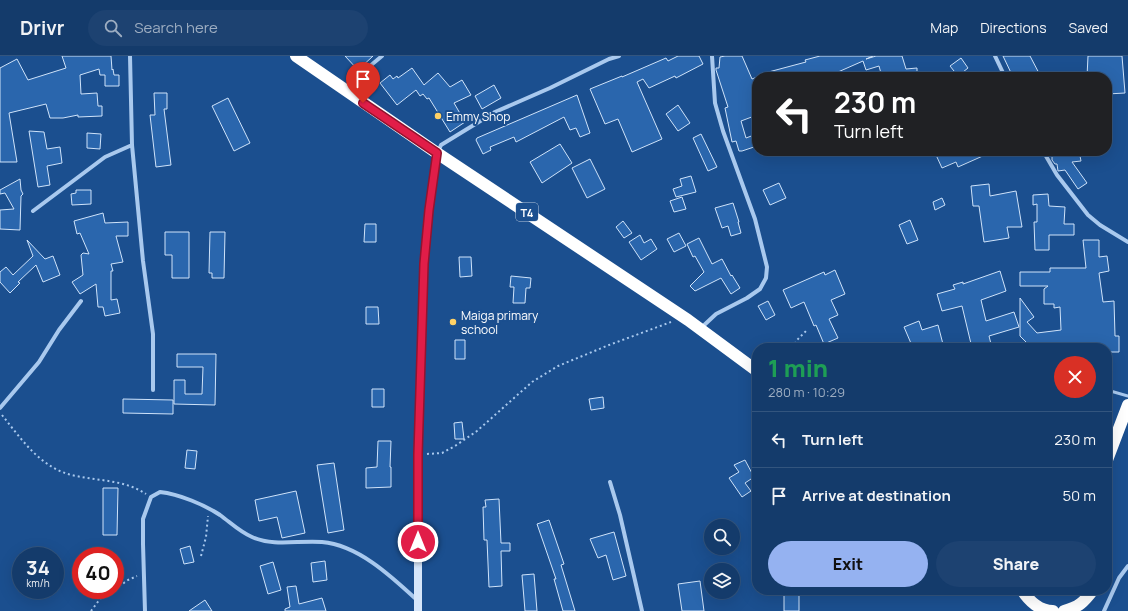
<!DOCTYPE html>
<meta charset="utf-8">
<style>
body{margin:0;font-family:Manrope,sans-serif;background:#1d4271;color:#f1f3f6;height:100vh;display:flex;flex-direction:column;font-size:15px;white-space:nowrap}
*{box-sizing:border-box;margin:0}
p{font-size:13px;color:#9dadc1}
.icon{flex:none;width:22px;height:22px;fill:none;stroke:currentColor;stroke-width:2;stroke-linecap:round;stroke-linejoin:round}
.map{position:relative;flex:1;overflow:hidden}
.sheet{position:absolute;left:752px;top:287px;width:360px;height:252px;display:flex;flex-direction:column;background:#143b6b;border-radius:16px;box-shadow:0 4px 16px #0002,0 0 0 1px #33557e}
.sheet>*{flex:none}
.banner{position:absolute;left:752px;top:16px;width:360px;height:84px;border-radius:16px;box-shadow:0 4px 16px #0002,0 0 0 1px #33557e;background:#202124;color:#fff;overflow:hidden}
.controls{position:absolute;left:704px;top:463px;display:grid;gap:8px}
.controls a{display:grid;place-items:center;width:36px;height:36px;border-radius:50%;background:#143b6b;box-shadow:0 4px 16px #0002,0 0 0 1px #33557e;font-size:20px}
.speed{position:absolute;left:12px;top:491px;display:flex;gap:8px;font-size:20px;font-weight:700;text-align:center}
.speed>*{display:grid;place-content:center;width:52px;height:52px;border-radius:50%;background:#143b6b;box-shadow:0 4px 16px #0002,0 0 0 1px #33557e;line-height:1}
.speed small{font-size:10px;font-weight:400}
.speed .limit{border:6px solid #d22;background:#fff;color:#111}
.pin{position:absolute;display:grid;place-items:center;width:34px;height:34px;color:#fff;margin:-41px -17px;border-radius:50% 50% 50% 0;rotate:-45deg;box-shadow:0 0 4px #0007}
.pin .icon{rotate:45deg}
.me{position:absolute;width:44px;margin:-22px;rotate:0deg;stroke-linejoin:round;filter:drop-shadow(0 0 3px #0008)}
.turn{display:flex;align-items:center;gap:14px;height:84px;padding:0 16px;font-size:18px}
.turn .icon{width:52px;height:52px;stroke-width:2.5}
.turn b{display:block;font-size:28px;line-height:34px}
.round{display:grid;place-items:center;flex:none;width:42px;height:42px;border-radius:21px;background:#1d4271}
.head{display:flex;align-items:center;justify-content:space-between;height:68px;padding:0 16px}
h1{font-size:24px;font-weight:800;line-height:30px;color:#1e9e55}
.primary-button{display:flex;gap:8px;margin-top:auto;padding:8px 16px}
.primary-button a{flex:1;height:46px;border-radius:24px;background:#95b2f1;color:#111;font-size:16px;font-weight:800;line-height:46px;text-align:center}
.primary-button a+a{background:#1d4271;color:#f1f3f6}
ul{padding:0;list-style:none}
li{display:flex;align-items:center;gap:12px;height:56px;padding:0 16px;border-top:1px solid #33557e}
li div{flex:1}
li b{display:block;font-size:15px}
li em{font-style:normal}
header{display:flex;align-items:center;gap:24px;box-sizing:border-box;height:56px;padding:0 20px;background:#143b6b;border-bottom:1px solid #33557e}
header strong{font-size:19px}
nav{display:flex;gap:22px;margin-inline-start:auto;font-size:14px}
.search{width:280px;height:36px;background:#1d4271;display:flex;align-items:center;gap:10px;box-sizing:border-box;padding:0 14px;border-radius:22px;color:#9dadc1;font-size:15px}
.map>svg:first-child{display:block}
</style>
<header>
<strong>Drivr</strong>
<div class="search"><svg class="icon" aria-label="search" viewBox="0 0 24 24"><circle cx="10" cy="10" r="6"/><path d="M15 15l6 6"/></svg>Search here</div>
<nav><a>Map</a><a>Directions</a><a>Saved</a></nav>
</header>
<div class="map">
<svg width="1128" height="555" viewBox="0 0 1128 555">
<rect width="100%" height="100%" fill="#1b4f8f"/>
<!-- building -->
<path fill="#2a66ad" stroke="#cfe3fa" d="M62 0H111L112 14 113 13 114 19H119V30H105V19H100L99 13 80 19 81 38 97 37 98 50H102V60L78 61V59L63 62H50L46 48 9 57 17 106H0V12L17 3 28 24 66 12Z
M345 0H373L358 14Z
M678 0H699L703 8 676 22 675 20 649 32 643 23 637 26 662 83 632 96 618 63 605 68 590 33 622 20V21L666 2 668 5Z
M725 0H742L752 23 757 21V37L753 39 757 51V59L741 65 746 82 754 79 757 90 742 95H739L736 85 732 86 725 52 728 51 716 14V12H719L720 1Z
M820 0H873L866 3 876 0H902L906 13 917 12V21H882L879 10 866 14 863 5 838 16 841 21H761V18L806 6 805 4Z
M1003 0H1030L1041 21H1013Z
M1088 0H1122L1125 37 1107 38V21H1087Z
M961 2 968 12 958 20 950 10Z
M412 12 424 29 438 17 450 31 462 24 471 39 454 47 465 66 450 76 429 42 427 43 423 38 420 40 416 34 397 49 380 27 390 19 393 23 397 20 398 22Z
M494 29 501 42 482 53 475 40Z
M154 37H167V53H164L171 109 156 111 150 59H155Z
M577 39 590 77 580 81 576 72 570 74 564 61 516 86 514 81 490 91 491 94 483 98 476 84 477 82Z
M228 42 250 87 234 95 212 50Z
M678 49 690 67 678 75 666 58Z
M29 75 44 76 47 93 60 91 62 107 47 110 50 129 38 131Z
M87 77 101 78 100 93 87 92Z
M701 78 717 111 708 115 693 82Z
M560 88 572 107 542 127 530 106Z
M945 95H994L958 111 956 106 942 112 936 99Z
M1052 95H1079L1081 105 1072 106 1087 127 1078 133 1065 114 1058 115 1057 108H1055L1052 104Z
M590 103 605 133 587 142 572 112Z
M691 120 696 136 676 141 673 133 682 130 680 123Z
M20 123 21 134 23 138 21 140 20 174 0 173V154L14 153 5 137 0 138V134Z
M779 127 786 142 770 149 763 134Z
M989 128 990 140 1016 135 1022 171H1007L1009 182 984 186 979 150H973L971 130Z
M76 134H91V148L72 149 71 138 76 137Z
M1048 138 1049 150 1065 151 1064 168H1074V179H1049V194H1035L1034 166H1037V148L1033 149V139Z
M682 141 686 153 674 156 670 145Z
M942 142 945 149 935 154 933 146Z
M733 147 739 166H738L741 177 731 180 728 170 722 172 715 152Z
M103 157 105 167 128 166V180H116L123 206 111 208 113 215H111V244L117 243 120 257 105 260 103 251H98L96 228 80 238 72 226 83 219 81 199 83 197 89 198 80 177 77 178 74 165Z
M910 164 918 184 907 188 899 169Z
M623 165 632 177 624 182 616 171Z
M365 168H376V186H364Z
M165 176H189V222H172V199H165Z
M210 176H225L224 222H212V217H209Z
M679 177 686 190 674 196 667 183Z
M640 179 644 187 651 183 657 193 641 204 629 186Z
M699 182 712 208 722 203 731 220 732 219 740 232 731 238 721 222 695 235 690 230 704 216 695 200 693 201 687 188Z
M27 184 45 203 53 200 60 219 43 226 36 209 18 226 20 227 10 237 0 226V216L6 211 13 219 33 200Z
M1083 184H1099V201L1107 200 1109 215 1099 217 1103 246 1114 245 1115 280H1119V296H1107V292H1056V289L1026 292V286L1020 280V242L1034 261 1027 266 1037 277 1061 274 1060 251 1054 252V248H1044V233L1048 230H1020V216H1050V212H1086Z
M459 201H471L472 220 460 221Z
M835 214 845 238 831 244 838 259 829 263 838 282 824 288 816 269 814 270 804 246 791 252 783 234 824 216 825 219Z
M1000 215 1006 235 981 244 986 265 1014 256 1019 271 989 280 992 292H972L962 250 942 255 937 238 955 233 953 229 963 226V228Z
M511 220 531 222 530 232H526L525 247H513L514 231H510Z
M768 245 775 259 766 264 758 250Z
M366 251H378L379 268H366Z
M919 265 922 274 938 269 944 292H913L904 271Z
M455 284H465V303H455Z
M177 298H216L215 349 174 348V324H185V338H202L203 311H177Z
M372 333H384V351H372Z
M603 341 604 352 591 354 589 343Z
M123 343 173 344V358L123 357Z
M462 366 464 383H455L454 367Z
M378 385H391L390 411H391V431L366 432V412L377 411Z
M187 394 197 395 195 413 185 412Z
M745 404 754 421 745 427 751 435 742 441 729 422 739 416 734 409Z
M334 407 344 474 328 477 317 409Z
M103 432H118L117 479H103Z
M296 435 305 477 282 482 277 461 259 465 255 444Z
M499 443 501 487H510V495H501L502 530 489 531 487 484H484L483 451H486L485 444Z
M549 464 564 508 561 509 575 555H563L554 523H556L537 468Z
M614 476 626 520 613 524 606 499 598 502 590 483Z
M190 490 194 506 184 508 180 493Z
M325 505 327 524 313 526 311 507Z
M273 506 281 534 268 538 260 510Z
M534 518 537 555H525L522 519Z
M700 525 704 555H682L678 528Z
M296 530 299 548 322 542 326 555H285V553L290 551 287 531Z
M784 534H799V555H784Z
M205 544 212 555H189Z"/>
<g fill="none" stroke-linecap="round" stroke-linejoin="round">
<!-- path -->
<path stroke="#a9c9ee" stroke-width="2" stroke-dasharray="2 3" stroke-linecap="butt" d="M792 292 798 283 808 273
M2 359C22 384 42 414 76 420 100 425 125 424 146 438
M427 398 442 397 455 390 477 375 532 326 558 310 609 289 671 266
M201 500 206 481 208 460
M115 533 128 524 137 520
M91 555 100 543 113 534"/>
<!-- lane -->
<path stroke="#a9c9ee" stroke-width="3" d="M1107 334 1128 340"/>
<!-- street -->
<path stroke="#a9c9ee" stroke-width="4" d="M130 0 132 89 143 205 153 278V334
M995 0 1005 21
M352 36 370 10 382 0
M1043 95 1057 119 1088 159 1100 169 1128 186
M438 96 441 89 495 56 550 32 609 3 619 0
M33 155 105 101 132 89
M701 272 716 258 747 242 760 233 766 222 767 211 755 163 723 75 715 47 712 0
M0 352 39 306 59 274 81 245
M610 426 620 459 642 555
M145 555 143 488V463L151 441 160 436C179 438 205 449 220 459 231 467 240 476 252 481 275 491 298 484 322 486 358 489 391 520 417 544
M1104 555 1119 522 1128 510"/>
<!-- secondary -->
<path stroke="#d6e6fa" stroke-width="8" d="M418 555V398L424 208 429 155 437 97"/>
<!-- highway -->
<path stroke="#fff" stroke-width="12" d="M296 0 437 97 688 264 757 315
M1107 404 1128 349
M1022 534C1029 545 1040 555 1053 555
M1064 555C1079 551 1084 546 1093 534"/>
</g>
<g fill="none" stroke-linecap="round" stroke-linejoin="round">
<defs>
<path id="route" d="M363 47 437 97 429 154 424 208 418 398V486"/>
</defs>
<!-- route casing -->
<use href="#route" stroke="#92132f" stroke-width="10"/>
<!-- route -->
<use href="#route" stroke="#e11d48" stroke-width="7"/>
</g>
<!-- markers -->
<g fill="#ffd166" stroke="#1b4f8f" stroke-width="1.5">
<circle cx="438" cy="60" r="4"/>
<circle cx="453" cy="266" r="4"/>
</g>
<g text-anchor="middle" dominant-baseline="central" stroke-width="4" stroke-linejoin="round" paint-order="stroke">
<!-- shield labels -->
<rect fill="#1b4f8f" stroke="#bbcadd" stroke-width="1" x="516" y="147" width="22" height="18" rx="3"/>
<g font-size="11" font-weight="bold" fill="#fff">
<text x="527" y="156">T4</text>
</g>
<!-- poi labels -->
<g font-size="12" fill="#fff" stroke="#1b4f8f" text-anchor="start">
<text x="446" y="60">Emmy Shop</text>
<text x="461" y="259">Maiga primary<tspan x="461" dy="14">school</tspan></text>
</g>
</g>
</svg>
<div class="controls">
<a><svg class="icon" aria-label="search" viewBox="0 0 24 24"><circle cx="10" cy="10" r="6"/><path d="M15 15l6 6"/></svg></a>
<a><svg class="icon" aria-label="layers" viewBox="0 0 24 24"><path d="M12 4l9 5-9 5-9-5zM3 14l9 5 9-5"/></svg></a>
</div>
<div class="speed"><div>34<small>km/h</small></div><div class="limit">40</div></div>
<div class="pin" style="left:363px;top:47px;background:#d93025"><svg class="icon" aria-label="arrive" viewBox="0 0 24 24"><path d="M6 21V4h12l-3 4 3 4H6"/></svg></div>
<svg class="me" style="left:418px;top:486px" viewBox="-20 -20 40 40"><circle r="17" fill="#e11d48" stroke="#fff" stroke-width="3"/><path d="M0-11L8 9 0 5-8 9z" fill="#fff"/></svg>
<div class="banner">
<div class="turn"><svg class="icon" aria-label="left" viewBox="0 0 24 24"><path d="M17 20v-9H6M10 6l-5 5 5 5"/></svg><div><b>230 m</b>Turn left</div></div>
</div>
<section class="sheet">
<div class="head"><div><h1>1 min</h1><p>280 m · 10:29</p></div><a class="round" style="background:#d93025;color:#fff"><svg class="icon" aria-label="close" viewBox="0 0 24 24"><path d="M6 6l12 12M18 6L6 18"/></svg></a></div>
<ul>
<li><svg class="icon" aria-label="left" viewBox="0 0 24 24"><path d="M17 20v-9H6M10 6l-5 5 5 5"/></svg><div><b>Turn left</b></div><em>230 m</em></li>
<li><svg class="icon" aria-label="arrive" viewBox="0 0 24 24"><path d="M6 21V4h12l-3 4 3 4H6"/></svg><div><b>Arrive at destination</b></div><em>50 m</em></li>
</ul>
<div class="primary-button"><a>Exit</a><a>Share</a></div>
</section>
</div>
